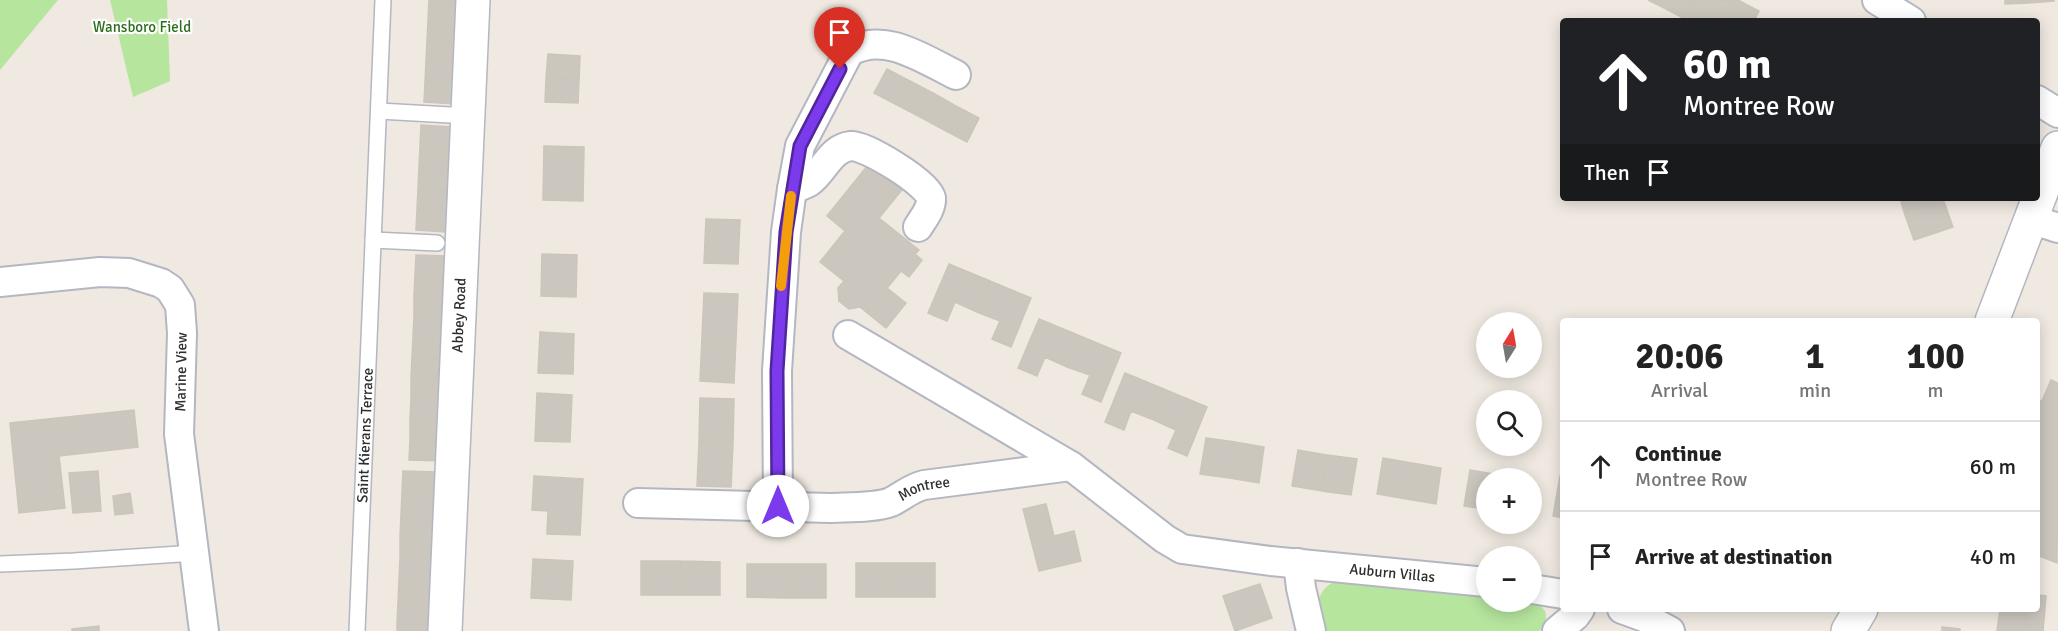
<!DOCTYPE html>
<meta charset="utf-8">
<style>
body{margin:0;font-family:Signika,sans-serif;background:#f6f6f6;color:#222;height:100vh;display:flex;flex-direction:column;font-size:22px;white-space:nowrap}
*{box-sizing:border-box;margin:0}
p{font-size:20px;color:#767676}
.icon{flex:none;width:33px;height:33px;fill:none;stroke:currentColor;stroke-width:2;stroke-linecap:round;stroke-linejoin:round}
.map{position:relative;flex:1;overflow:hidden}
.panel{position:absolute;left:1560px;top:318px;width:480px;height:294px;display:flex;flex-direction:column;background:#fff;border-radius:6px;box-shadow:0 3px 15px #0003}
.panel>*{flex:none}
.hud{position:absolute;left:1560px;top:18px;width:480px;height:183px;border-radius:6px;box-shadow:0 3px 15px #0003;background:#202124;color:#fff;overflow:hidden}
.needle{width:39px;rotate:11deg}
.tools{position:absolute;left:1476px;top:312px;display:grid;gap:12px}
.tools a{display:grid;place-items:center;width:66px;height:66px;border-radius:50%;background:#fff;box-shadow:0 3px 15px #0003;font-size:30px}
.pin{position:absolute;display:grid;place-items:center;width:51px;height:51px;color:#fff;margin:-62px -26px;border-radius:50% 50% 50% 0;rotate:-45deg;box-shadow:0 0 6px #0007}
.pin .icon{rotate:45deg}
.me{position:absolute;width:66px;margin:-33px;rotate:0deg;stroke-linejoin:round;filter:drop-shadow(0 0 4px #0008)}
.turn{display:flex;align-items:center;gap:21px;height:126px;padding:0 24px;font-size:27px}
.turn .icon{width:78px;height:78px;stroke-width:2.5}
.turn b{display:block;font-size:42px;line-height:51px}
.then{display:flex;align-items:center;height:57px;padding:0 24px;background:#0003;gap:12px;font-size:22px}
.eta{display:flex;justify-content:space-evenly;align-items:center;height:102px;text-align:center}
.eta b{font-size:36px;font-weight:700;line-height:42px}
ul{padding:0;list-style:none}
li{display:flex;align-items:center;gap:18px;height:90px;padding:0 24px;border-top:2px solid #e0e0e0}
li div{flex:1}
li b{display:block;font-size:22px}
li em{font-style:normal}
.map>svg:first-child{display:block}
</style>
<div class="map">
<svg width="2058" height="631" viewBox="0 0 2058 631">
<rect width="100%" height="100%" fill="#efe9e1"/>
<!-- green -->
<path fill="#b6e59e" d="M0 0H58L0 70Z
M110 0H167L170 81 133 97Z
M1338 580 1486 594V602C1500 602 1545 596 1546 615 1546 621 1544 627 1539 631H1322C1317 609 1313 590 1338 580Z"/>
<!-- building -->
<path fill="#cbc7bf" stroke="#cbc5ba" stroke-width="1.5" d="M429 0 461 1 460 22 428 20Z
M1648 0H1663L1660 6Z
M1663 0H1697L1687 20 1660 6Z
M1697 0H1731L1720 21H1690L1687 20Z
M1731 0H1738L1759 11 1754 21H1720Z
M2005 0H2029V3L2005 4Z
M2029 0H2054V1L2029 3Z
M428 20 460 22 459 43 427 41Z
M427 41 459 43 457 63 426 61Z
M548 54 580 56 579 80 546 78Z
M426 61 457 63V83L425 82Z
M887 69 910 81 897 105 874 93Z
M546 78 579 80 578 103 545 102Z
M910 81 933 93 920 117 897 105Z
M425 82 457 83 456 104 424 102Z
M933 93 956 106 944 130 920 117Z
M956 106 979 118 967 142 944 130Z
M421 125 451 127V147L420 146Z
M420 146 451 147 449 169 419 167Z
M544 146 584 147 583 201 543 200Z
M872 160 905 186 879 218 919 250 915 254 922 260 909 277 901 271 887 288 906 303 886 328 860 307 849 309 839 301 838 288 844 281 820 262 845 231 827 216Z
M419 167 449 169 448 190 418 188Z
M418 188 448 190 447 210 417 209Z
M1900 198H1942L1943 199 1904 212Z
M1943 199 1953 227 1914 240 1904 212Z
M417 209 447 210 446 232 416 230Z
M706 219 740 220 738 264 704 263Z
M542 254 577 255 576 297 541 296Z
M416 255 447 256V276L415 275Z
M949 264 990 281 977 312 955 302 947 321 928 313Z
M415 275 447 276 446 297 414 296Z
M990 281 1031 298 1011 347 992 339 1000 321 977 312Z
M704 293 738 294 736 339 702 337Z
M414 296 446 297 445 317 414 316Z
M414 316 445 317V338L413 337Z
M1039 319 1080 336 1067 367 1045 357 1037 376 1018 368Z
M540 332 574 334 573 374 538 373Z
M1080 336 1121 353 1101 402 1082 394 1090 375 1067 367Z
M413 337 445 338 444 358 412 357Z
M702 337 736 339 734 383 700 381Z
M412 357 444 358 443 379 411 378Z
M1125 373 1166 390 1154 420 1131 411 1124 430 1105 422Z
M411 378 443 379V400L411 399Z
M2051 380 2058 383 2057 563 2037 555V399L2042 401Z
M1166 390 1207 407 1187 456 1168 448 1176 430 1154 420Z
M537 393 572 395 570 442 535 441Z
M700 398 734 399 733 443 699 442Z
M411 399 443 400 442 420 410 419Z
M134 410 138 447 59 456 65 508 19 513 10 423Z
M410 419 442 420 441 441 410 440Z
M1206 438 1235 442 1229 478 1200 474Z
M410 440 441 441V461L409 460Z
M699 442 733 443 731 487 697 486Z
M1235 442 1264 447 1259 483 1229 478Z
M1298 450 1327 455 1322 491 1292 486Z
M1327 455 1357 459 1351 495 1322 491Z
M1383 458 1412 463 1406 499 1377 494Z
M1412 463 1441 468 1436 504 1406 499Z
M1470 470 1499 475V478H1486V509L1464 506Z
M98 471 101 511 73 513 69 473Z
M403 471 437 472 436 494 402 493Z
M1499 475 1522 478H1499Z
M534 476 583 479 580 535 547 534 548 511 532 510Z
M1560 476 1563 477V518L1553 516Z
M130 493 133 513 115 515 113 496Z
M402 493 436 494 435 516 401 515Z
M1046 504 1054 536 1074 531 1081 561 1039 571 1023 509Z
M401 515 435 516V538L400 537Z
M400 537 435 538 434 560 400 558Z
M400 558 434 560 433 582 399 580Z
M533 559 573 561 571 600 531 598Z
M641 561H681V595H641Z
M681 561 720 562V595H681Z
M856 563H895V597H856Z
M895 563H935V597H895Z
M747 564H786V598L747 597Z
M786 564H826V598H786Z
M399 580 433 582 432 604 398 603Z
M1260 584 1272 618 1235 631 1223 596Z
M2037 595 2046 596 2043 631H1997L2000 609H2037Z
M398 603 432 604V625L397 624Z
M397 624 432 625 431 631H397Z
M99 626V631H72V629Z
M1942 627 1960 629V631H1942Z"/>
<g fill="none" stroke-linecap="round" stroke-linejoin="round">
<defs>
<g id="lane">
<path d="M379 111 468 116"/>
<path d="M373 240 437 243"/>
<path d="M0 564 74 561 195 553"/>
<path id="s1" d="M357 631 383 0"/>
</g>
<g id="street">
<path d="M1877 0 1911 21"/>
<path d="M2037 100 2058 113"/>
<path d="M792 189C797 187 804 185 809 182 824 172 830 148 851 146 865 145 928 183 931 198 932 208 923 219 918 227"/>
<path d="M2030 219 2058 228"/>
<path d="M0 282 100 272 129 273 161 283 170 289 180 305 182 333 179 434 204 631"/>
<path id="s2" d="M848 335 1071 466 1165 539 1182 549 1270 561 1486 582"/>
<path id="s3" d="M638 503 830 508C847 507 875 508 891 502 903 496 911 488 924 485L1071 466"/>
<path d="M778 506 777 371 786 232 792 189 800 146 849 52C885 31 923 59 956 75"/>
<path d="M1298 563 1301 588 1311 631"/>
<path d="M1532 589 1563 594"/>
<path d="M1622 609 1644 617 1670 631"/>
<path d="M1557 631 1575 616 1580 609"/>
</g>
<g id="secondary">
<path d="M1992 321 2058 148"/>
<path id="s4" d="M445 631 473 0"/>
<path d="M1848 631 1861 609"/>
</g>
</defs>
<!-- lane casing -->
<use href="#lane" stroke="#b4b7c1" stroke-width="18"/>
<!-- street casing -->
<use href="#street" stroke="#b4b7c1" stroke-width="32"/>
<!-- secondary casing -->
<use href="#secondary" stroke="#b4b7c1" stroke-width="36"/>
<!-- lane -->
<use href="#lane" stroke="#fff" stroke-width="15"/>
<!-- street -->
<use href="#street" stroke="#fff" stroke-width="28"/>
<!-- secondary -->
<use href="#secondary" stroke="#fff" stroke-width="33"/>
</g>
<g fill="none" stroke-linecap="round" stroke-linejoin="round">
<defs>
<path id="route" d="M778 506 777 371 786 232 800 146 840 69"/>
</defs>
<!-- route casing -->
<use href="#route" stroke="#51269a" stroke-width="15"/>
<!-- route -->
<use href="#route" stroke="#7c3aed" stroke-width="10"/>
<!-- slow -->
<path stroke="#f59e0b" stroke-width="10" d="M781 286 791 196"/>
</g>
<g text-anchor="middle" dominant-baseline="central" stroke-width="4.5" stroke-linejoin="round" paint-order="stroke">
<!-- park labels -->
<g font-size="15" fill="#2c6e1b" stroke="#fff">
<text x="142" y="27">Wansboro Field</text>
</g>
<!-- street labels -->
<g font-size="15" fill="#2e2e2e" stroke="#fff">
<text stroke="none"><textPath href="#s4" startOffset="316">Abbey Road</textPath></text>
<text transform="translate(181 372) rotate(-89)">Marine View</text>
<text stroke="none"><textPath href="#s1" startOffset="196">Saint Kierans Terrace</textPath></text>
<text stroke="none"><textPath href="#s3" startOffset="290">Montree</textPath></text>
<text stroke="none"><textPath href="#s2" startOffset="609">Auburn Villas</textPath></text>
</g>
</g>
</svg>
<div class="tools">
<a><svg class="needle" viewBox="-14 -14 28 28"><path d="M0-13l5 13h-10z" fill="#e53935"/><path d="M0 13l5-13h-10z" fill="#767676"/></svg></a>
<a><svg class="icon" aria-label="search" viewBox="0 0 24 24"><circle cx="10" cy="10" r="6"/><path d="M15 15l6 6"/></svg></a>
<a>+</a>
<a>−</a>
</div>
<div class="pin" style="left:840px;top:69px;background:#d93025"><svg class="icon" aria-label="arrive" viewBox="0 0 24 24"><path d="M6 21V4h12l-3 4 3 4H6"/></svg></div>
<svg class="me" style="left:778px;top:506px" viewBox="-20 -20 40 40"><circle r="19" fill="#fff"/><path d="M0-13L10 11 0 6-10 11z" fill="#7c3aed"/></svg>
<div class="hud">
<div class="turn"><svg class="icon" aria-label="ahead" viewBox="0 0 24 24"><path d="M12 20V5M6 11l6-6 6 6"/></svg><div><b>60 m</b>Montree Row</div></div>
<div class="then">Then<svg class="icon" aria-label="arrive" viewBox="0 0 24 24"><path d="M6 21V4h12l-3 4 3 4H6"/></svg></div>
</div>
<section class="panel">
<div class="eta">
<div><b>20:06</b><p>Arrival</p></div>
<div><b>1</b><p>min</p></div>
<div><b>100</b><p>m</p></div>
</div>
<ul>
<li><svg class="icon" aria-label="ahead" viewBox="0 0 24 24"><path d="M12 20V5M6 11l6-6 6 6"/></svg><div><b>Continue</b><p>Montree Row</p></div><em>60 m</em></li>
<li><svg class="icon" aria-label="arrive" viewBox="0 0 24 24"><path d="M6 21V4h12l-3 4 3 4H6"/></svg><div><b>Arrive at destination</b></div><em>40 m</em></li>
</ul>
</section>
</div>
